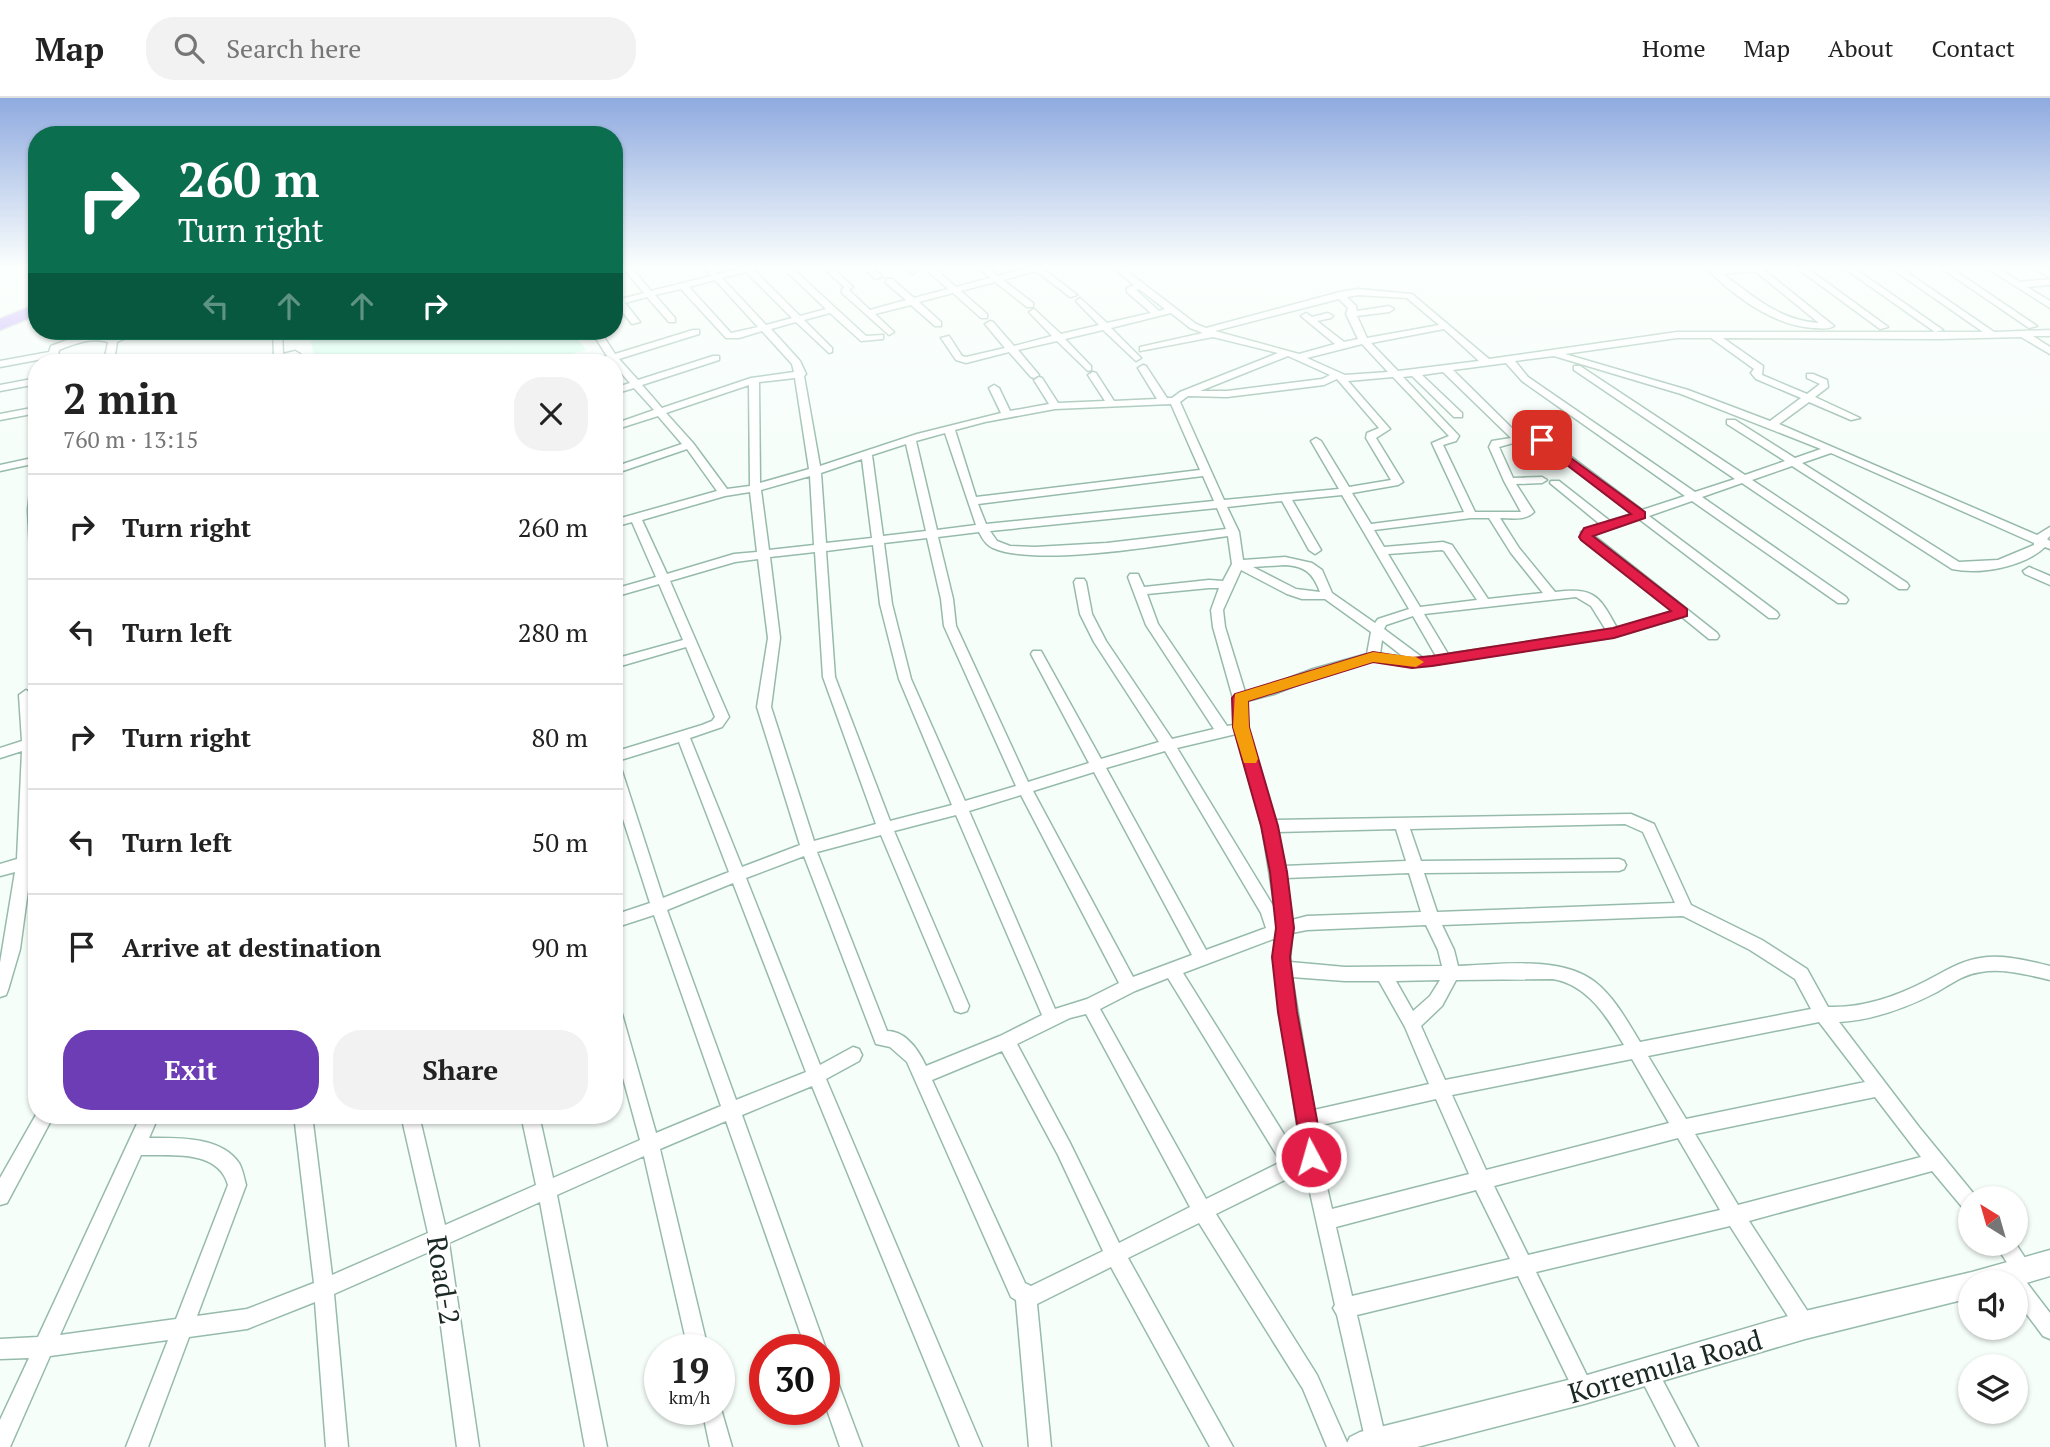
<!DOCTYPE html>
<meta charset="utf-8">
<style>
body{margin:0;font-family:"PT Serif",serif;background:#f2f2f2;color:#222;height:100vh;display:flex;flex-direction:column;font-size:26px;white-space:nowrap}
*{box-sizing:border-box;margin:0}
p{font-size:23px;color:#767676}
.icon{flex:none;width:38px;height:38px;fill:none;stroke:currentColor;stroke-width:2;stroke-linecap:round;stroke-linejoin:round}
.map{position:relative;flex:1;overflow:hidden}
.sheet{position:absolute;left:28px;top:256px;width:595px;height:770px;display:flex;flex-direction:column;background:#fff;border-radius:28px;box-shadow:0 2px 5px #0004}
.sheet>*{flex:none}
.top-card{position:absolute;left:28px;top:28px;width:595px;height:214px;border-radius:28px;box-shadow:0 2px 5px #0004;background:#0b6e4f;color:#fff;overflow:hidden}
.needle{width:46px;rotate:323deg}
.buttons{position:absolute;left:1958px;top:1088px;display:grid;gap:14px}
.buttons a{display:grid;place-items:center;width:70px;height:70px;border-radius:50%;background:#fff;box-shadow:0 2px 5px #0004;font-size:35px}
.speed{position:absolute;left:644px;top:1236px;display:flex;gap:14px;font-size:35px;font-weight:700;text-align:center}
.speed>*{display:grid;place-content:center;width:91px;height:91px;border-radius:50%;background:#fff;box-shadow:0 2px 5px #0004;line-height:1}
.speed small{font-size:18px;font-weight:400}
.speed .limit{border:10px solid #d22;background:#fff;color:#111}
.pin{position:absolute;display:grid;place-items:center;width:60px;height:60px;color:#fff;margin:-30px;border-radius:14px;box-shadow:0 4px 10px #0006}
.me{position:absolute;width:77px;margin:-38px;rotate:354deg;stroke-linejoin:round;filter:drop-shadow(0 0 5px #0008)}
.turn{display:flex;align-items:center;gap:24px;height:147px;padding:0 35px;font-size:32px}
.turn .icon{width:91px;height:91px;stroke-width:2.5}
.turn b{display:block;font-size:49px;line-height:60px}
.lanes{display:flex;align-items:center;height:66px;padding:0 35px;background:#0003;justify-content:center;gap:35px;direction:ltr}
.lanes .off{opacity:.35}
.round{display:grid;place-items:center;flex:none;width:74px;height:74px;border-radius:28px;background:#f2f2f2}
.overview{display:flex;align-items:center;justify-content:space-between;height:119px;padding:0 35px}
h1{font-size:42px;font-weight:800;line-height:52px}
.primary-button{display:flex;gap:14px;margin-top:auto;padding:14px 35px}
.primary-button a{flex:1;height:80px;border-radius:28px;background:#6c3db4;color:#fff;font-size:28px;font-weight:800;line-height:80px;text-align:center}
.primary-button a+a{background:#f2f2f2;color:#222}
ul{padding:0;list-style:none}
li{display:flex;align-items:center;gap:21px;height:105px;padding:0 35px;border-top:2px solid #e0e0e0}
li div{flex:1}
li b{display:block;font-size:26px}
li em{font-style:normal}
header{display:flex;align-items:center;gap:42px;box-sizing:border-box;height:98px;padding:0 35px;background:#fff;border-bottom:2px solid #e0e0e0}
header strong{font-size:33px}
nav{display:flex;gap:38px;margin-inline-start:auto;font-size:24px}
.search{width:490px;height:63px;background:#f2f2f2;display:flex;align-items:center;gap:18px;box-sizing:border-box;padding:0 24px;border-radius:28px;color:#767676;font-size:26px}
.map>svg:first-child{display:block}
</style>
<header>
<strong>Map</strong>
<div class="search"><svg class="icon" aria-label="search" viewBox="0 0 24 24"><circle cx="10" cy="10" r="6"/><path d="M15 15l6 6"/></svg>Search here</div>
<nav><a>Home</a><a>Map</a><a>About</a><a>Contact</a></nav>
</header>
<div class="map">
<svg width="2050" height="1349" viewBox="0 0 2050 1349">
<rect width="100%" height="100%" fill="#f6fefa"/>
<!-- built -->
<path fill="#cffee9" d="M309 233H572L586 252 543 264H315Z"/>
<g fill="none" stroke-linecap="round" stroke-linejoin="round">
<defs>
<path id="street" d="M623 170H632L651 193 711 178 704 170H713L718 176 742 170H756L754 172 800 218 826 211 783 170H792L866 238 883 237V241L861 243 830 215 804 222 832 250V254L829 255 796 224 771 231 800 263 806 276 804 278 820 368 917 336 1001 315 989 290 994 287 999 290 1010 313 1049 306 1034 282 1039 279 1042 280 1058 305 1105 303 1088 277 1093 274 1096 275 1114 303 1157 301 1138 270 1143 267 1146 268 1167 300H1172L1180 294 1278 255 1213 239 1140 253V249L1203 235 1190 230 1171 215 1111 230 1141 260 1136 263 1103 232 1065 241 1091 268V272L1088 273 1057 243 1018 252 1039 277 1034 280 1031 279 1009 254 966 265 956 262 941 240 949 238 962 258 966 259 1005 250 985 226 990 223 993 224 1014 248 1052 238 1029 214 1034 211 1061 236 1099 227 1076 203 1080 200 1107 225 1151 215 1127 194V190L1134 187 1114 170H1123L1196 226 1206 230 1340 194 1358 191 1412 196 1489 261 1677 234H1983L1891 170H1901L1994 234 2050 232V238H2033L2050 249V256L2021 239 1940 241 1723 240 1763 268 1762 277 1807 296 1820 286 1807 280V276H1813L1827 282 1828 289 1815 299 1860 320 1851 322 1809 304 1779 326 2037 437 2050 429V438L2047 441 2050 443V451L2045 449C2024 469 1980 477 1952 471L1792 368 1752 382 1907 485 1909 488 1907 491H1899L1742 385 1702 399 1846 499 1848 502 1846 505H1838L1692 403 1649 418 1777 514 1779 517 1777 520H1769L1639 421 1593 437 1717 535 1719 538 1717 541H1709L1682 519 1614 539 1432 567 1412 569 1373 563 1322 577 1274 596 1247 603 1248 630 1275 722 1631 716 1654 726 1691 807 1762 842 1807 871 1828 909C1863 910 1895 899 1926 883 1944 874 1960 863 1980 860 2004 856 2028 863 2050 868V882C2028 877 2004 870 1981 874 1964 876 1951 886 1937 894 1906 910 1874 922 1839 924L1919 1029 1978 1101H1970V1112L1963 1110 1932 1073 1749 1123 1812 1220 1815 1227 1812 1234 1805 1237 1798 1234 1730 1128 1536 1174 1594 1292 1591 1299 1584 1302 1577 1299 1518 1178 1357 1217 1387 1346 1385 1349H1367L1337 1217 1333 1210 1335 1207 1305 1072 1216 1116 1317 1277 1349 1349H1327L1303 1291 1199 1125 1128 1160 1233 1349H1210L1111 1169 1037 1206 1051 1349H1029L1016 1202 1011 1199 907 964 890 949 876 946 804 758 746 780 820 967 853 949 859 951 862 957 859 963 826 981 982 1349H960L812 988 742 1017 826 1251 824 1255V1251H806L726 1023 660 1051 708 1251H688L644 1058 557 1097 607 1349H585L540 1104 449 1145 479 1349H457L431 1153 334 1196 348 1349H326L315 1204 247 1231 189 1239 148 1349H126L168 1242 50 1258 10 1349H0V1322L29 1260 0 1261V1241L38 1239 141 1017H159L149 1040C177 1040 221 1038 239 1065 243 1072 244 1080 246 1087L197 1218 247 1211 314 1185 294 1017H312L332 1177 428 1135 401 1017H419L445 1127 536 1087 521 1017H539L553 1080 640 1042 614 947V909L620 911 622 916 656 1035 721 1008 654 817 614 830V817L650 805 614 693V665L621 670 663 800 729 774 679 644 614 664V654L702 627 712 623 715 619 686 549 614 570V561L683 542 659 486 614 499V491L656 479 632 424 614 429V422L717 393 687 351 614 376V369L682 346 658 318 614 332V326L654 312 634 290 614 296V290L630 285 614 267V264H593L607 258 591 233H600L615 256 693 232H699V236L619 261 638 282 713 258H719V262L642 287 662 310 751 280 794 274 792 266 762 233 739 240H726L681 191 655 197 675 220V224H669L647 199 625 205 640 224 632 226 617 207 614 208V197L621 201 644 195ZM746 174 792 220 766 227 722 180ZM715 182 758 229 731 235 689 189ZM1139 191 1165 211 1159 213 1136 192ZM1358 197 1407 200 1439 227 1367 240 1357 218 1389 214 1394 211 1389 208 1357 213 1356 208 1347 199ZM1339 201 1348 210 1346 216 1358 241 1344 244 1317 223 1331 220 1333 218 1328 215 1312 219 1306 215 1301 218 1335 246 1299 256 1215 233ZM1444 231 1479 263 1398 273 1371 245ZM1677 240H1711L1754 271 1751 275 1756 281 1801 300 1770 323 1688 292 1565 256ZM1362 246 1388 274 1345 277 1307 260ZM1288 258 1330 277 1322 281 1227 293H1200ZM1554 258 1681 296 1821 351 1795 360 1735 322H1727V326L1785 363 1745 377 1580 268H1574V272L1735 381 1695 394 1528 279 1515 263ZM1506 265 1522 283 1685 398 1642 412 1546 340 1542 339 1537 342 1632 416 1610 423 1559 383H1551L1550 385 1601 427 1581 434V438L1674 513 1617 530C1599 497 1594 489 1555 494L1519 450 1500 420C1512 420 1525 423 1534 414L1516 386 1542 385 1547 382 1542 379 1513 380 1499 349 1524 342 1453 272ZM1443 274 1511 340 1492 343 1489 349 1504 383 1521 414H1475L1443 347 1456 343 1459 338 1403 279 1412 278 1454 319H1462V315L1422 277ZM1393 279 1449 338 1432 345 1464 414 1371 426 1352 395 1398 387 1403 384 1376 340 1390 331 1348 283ZM795 280 809 371 760 385 759 284ZM1337 281 1379 330 1367 335 1366 340 1391 382 1349 389 1321 343 1316 340 1311 343 1339 391 1224 402 1180 304 1188 298 1227 299 1324 287ZM749 287 750 388 727 391 693 345 666 315ZM1171 306 1200 372 976 399 955 332 985 324 1055 311ZM945 335 976 427 937 432 916 343ZM906 346 926 433 883 438 872 357ZM1831 355 2034 445V447L1998 462 1959 464 1802 365ZM862 361 872 440 826 445 821 375ZM810 378 814 447 769 452 761 392ZM1203 378 1214 403 986 426 978 406ZM750 394 757 454 734 456 667 476 642 422 725 398ZM1342 397 1409 511 1378 521 1375 525 1332 495 1322 472 1312 465 1285 459 1243 462 1239 434 1227 409 1282 403 1309 452 1315 456 1321 452 1292 402ZM1217 410 1226 431 1107 445 1035 449 1010 448 997 443 990 433ZM1471 420H1489L1511 455 1543 495 1488 501 1452 447 1443 444 1384 449 1374 432ZM979 434C982 440 986 447 993 450 1038 470 1174 445 1228 438L1232 466 1223 483 1209 482 1144 489 1138 476H1130L1128 479 1146 527 1214 631 1172 641 1106 543 1092 516 1086 484 1084 481H1076L1074 484 1080 516 1094 544 1159 644 1101 661 1041 553H1033L1031 556 1089 665 1028 684 956 528 953 501 938 439ZM927 440 941 501 944 528 1016 688 965 703 911 581 892 506 884 445ZM873 447 880 506 899 581 952 707 890 723 835 579 826 453ZM1442 452 1444 453 1477 502 1420 509 1388 456ZM815 454 823 579 876 726 814 743 771 609 780 540 770 459ZM758 461 768 540 757 609 800 747 742 769 690 640 722 629 729 619 670 483 735 464ZM1285 467C1305 468 1313 475 1320 494L1296 491 1253 469ZM1241 472 1287 496 1302 501H1325L1371 534 1367 556 1313 571 1266 589 1245 594 1225 529 1223 512ZM1209 490H1219L1211 512 1213 529 1233 600 1234 627 1227 628 1158 526 1147 496ZM1576 499 1591 508 1606 532 1448 556 1424 516ZM1413 518 1436 558 1423 560 1384 531 1386 527ZM1382 542 1405 560 1380 556ZM1236 636 1262 728 1275 811 1177 650ZM1165 653 1261 815 1266 830 1206 852 1106 670ZM1094 674 1192 857 1133 879 1033 693ZM1021 697 1119 885 1087 901 1055 911 969 713ZM956 717 1042 917 1000 938 926 968C919 953 906 933 887 933L817 754 881 737 953 908 955 913 961 915 967 913 969 908 894 733ZM1625 726 1643 734 1675 805 1437 814 1424 775 1619 773 1624 771 1626 767 1624 763 1619 761 1421 763 1410 731ZM1396 731 1406 763 1284 768 1277 734ZM1409 775 1421 814 1307 818 1292 822 1286 780ZM733 785 806 974 736 1002 667 812ZM1683 818 1750 852 1795 881 1811 911 1640 944C1627 923 1615 900 1595 884 1561 857 1499 867 1458 868L1454 852 1442 827ZM1426 827 1438 852 1442 868 1345 869 1290 864 1292 835 1307 832ZM1276 840 1273 859 1301 1054 1297 1057 1183 875ZM1292 879 1345 883H1379L1405 929 1429 986 1314 1012ZM1168 880 1281 1064 1206 1101 1100 911 1135 893ZM1553 881C1588 887 1607 919 1624 947L1445 982 1421 928 1442 908 1456 882ZM1440 882 1430 898 1413 913 1396 883ZM1086 916 1190 1109 1119 1145 1070 1045 1017 946 1070 920ZM1819 924 1865 984 1686 1021 1648 958ZM1002 953 1058 1057 1103 1153 1031 1188 1025 1185 932 982ZM1632 961 1669 1025 1486 1072 1452 997ZM1875 999 1921 1059 1738 1107 1695 1036ZM1436 1001 1469 1076 1332 1111 1320 1059 1317 1028ZM1678 1040 1720 1112 1528 1157 1494 1088ZM141 1057C171 1058 218 1051 228 1087L176 1221 60 1237ZM1476 1092 1510 1161 1352 1198 1336 1129Z
M824 170H833L853 189 849 192 870 212 906 202 886 185V181H892L914 200 948 191 929 174 930 170H935L956 189 990 180 979 170H988L998 178 1027 170H1042L1077 197 1070 199 1036 173 1003 182 1033 205V209H1027L995 184 961 193 987 216V220H981L953 195 919 204 941 224V228H935L911 207 875 216 894 234 889 237 842 195V191L845 190Z
M864 170H873L882 179 875 181Z
M905 170H914L917 173 913 176Z
M1706 170H1768L1764 172 1834 228C1827 232 1821 230 1813 230 1772 227 1734 198 1706 170ZM1755 173 1819 225C1779 222 1754 199 1723 176Z
M1797 170H1807L1888 229 1880 231Z
M1844 170H1854L1943 232 1935 234Z
M1941 170H1951L2037 228 2029 230Z
M1987 170H1997L2020 184 2050 181V187L2027 189 2050 203V210Z
M2034 170H2044L2050 173V180Z
M129 233H142L117 244 114 264H104L108 244C91 239 74 246 59 252L57 264H47L48 260 0 269V263L49 254 51 248 75 239 101 236 112 239Z
M211 233H228L223 236H212Z
M273 233H282L283 256 295 253 300 256 284 261V264H252L254 262 274 258Z
M37 280V286L0 293V287Z
M37 309V315L0 322V316Z
M37 359V365L0 373V367Z
M37 372V478L31 474 28 412 32 375Z
M2029 469 2050 478V487L2025 476 2023 473Z
M26 592 33 597 36 646 32 757 37 756V768L31 770 20 851 8 892 6 897 0 899V865L15 774 0 778V766L17 761 22 653 0 660V650L22 643 19 597Z
M37 1015V1017H54L7 1105 0 1107V1080Z
M1995 1146H2016L2033 1172 2030 1179 2024 1181 2050 1215V1241L2043 1238 2016 1202V1185H2007L2009 1179 2015 1177Z
M824 1263 831 1266 862 1349H840L824 1303Z
M1647 1263 1654 1266 1698 1349H1676L1637 1273 1640 1266Z
M719 1304 732 1349H710L702 1311H719Z"/>
<path id="secondary" d="M2050 1152V1178L2016 1188V1185H1970V1200L1805 1241 1584 1306 1417 1349H1345L1350 1339 1360 1334 1584 1278 1805 1213 1972 1174Z"/>
<path id="highway" d="M37 206V217L0 232V221Z"/>
</defs>
<!-- street casing -->
<use href="#street" stroke="#97bbab" stroke-width="3"/>
<!-- secondary casing -->
<use href="#secondary" stroke="#97bbab" stroke-width="3"/>
<!-- highway casing -->
<use href="#highway" stroke="#d6d8d7" stroke-width="3"/>
<!-- street -->
<use href="#street" fill="#fff" fill-rule="evenodd"/>
<!-- secondary -->
<use href="#secondary" fill="#fff" fill-rule="evenodd"/>
<!-- highway -->
<use href="#highway" fill="#bea3fa" fill-rule="evenodd"/>
</g>
<!-- sky -->
<linearGradient id="sky" x2="0" y2="1"><stop stop-color="#8faae0"/><stop offset="0.47" stop-color="#fbfffd"/><stop offset="1" stop-color="#fbfffd" stop-opacity="0"/></linearGradient>
<rect width="2050" height="359" fill="url(#sky)"/>
<!-- route -->
<path fill="#e11d48" stroke="#92132f" stroke-width="2" d="M1542 339 1645 414V420L1593 438 1687 511V518L1614 540 1432 568 1412 570 1373 564 1248 603 1249 629 1278 728 1287 774 1294 830 1290 859 1297 914 1317 1022 1322 1059 1319 1067 1311 1070 1304 1067 1278 914 1272 859 1276 830 1270 774 1261 728 1233 629 1232 600 1235 596 1373 554 1412 560 1432 558 1613 530 1671 513 1581 442 1579 439 1584 430 1631 416 1538 345V340Z"/>
<!-- slow -->
<path fill="#f59e0b" d="M1373 554 1416 559 1424 564 1416 569 1373 564 1248 603 1249 629 1258 661 1256 665H1244L1233 629 1235 596Z"/>
<g text-anchor="middle" dominant-baseline="central" stroke-width="5" stroke-linejoin="round" paint-order="stroke">
<!-- near-street labels -->
<g font-size="28" fill="#1a2923" stroke="#fff">
<text transform="translate(444 1182) rotate(81)">Road-2</text>
<text transform="translate(1665 1268) rotate(-16)">Korremula Road</text>
</g>
</g>
</svg>
<div class="buttons">
<a><svg class="needle" viewBox="-14 -14 28 28"><path d="M0-13l5 13h-10z" fill="#e53935"/><path d="M0 13l5-13h-10z" fill="#767676"/></svg></a>
<a><svg class="icon" aria-label="sound" viewBox="0 0 24 24"><path d="M4 9h4l5-4v14l-5-4H4zM17 9q2 3 0 6"/></svg></a>
<a><svg class="icon" aria-label="layers" viewBox="0 0 24 24"><path d="M12 4l9 5-9 5-9-5zM3 14l9 5 9-5"/></svg></a>
</div>
<div class="speed"><div>19<small>km/h</small></div><div class="limit">30</div></div>
<div class="pin" style="left:1542px;top:342px;background:#d93025"><svg class="icon" aria-label="arrive" viewBox="0 0 24 24"><path d="M6 21V4h12l-3 4 3 4H6"/></svg></div>
<svg class="me" style="left:1311px;top:1059px" viewBox="-20 -20 40 40"><circle r="17" fill="#e11d48" stroke="#fff" stroke-width="3"/><path d="M0-11L8 9 0 5-8 9z" fill="#fff"/></svg>
<div class="top-card">
<div class="turn"><svg class="icon" aria-label="right" viewBox="0 0 24 24"><path d="M7 20v-9h11M14 6l5 5-5 5"/></svg><div><b>260 m</b>Turn right</div></div>
<div class="lanes"><svg class="icon off" aria-label="left" viewBox="0 0 24 24"><path d="M17 20v-9H6M10 6l-5 5 5 5"/></svg><svg class="icon off" aria-label="ahead" viewBox="0 0 24 24"><path d="M12 20V5M6 11l6-6 6 6"/></svg><svg class="icon off" aria-label="ahead" viewBox="0 0 24 24"><path d="M12 20V5M6 11l6-6 6 6"/></svg><svg class="icon" aria-label="right" viewBox="0 0 24 24"><path d="M7 20v-9h11M14 6l5 5-5 5"/></svg></div>
</div>
<section class="sheet">
<div class="overview"><div><h1>2 min</h1><p>760 m · 13:15</p></div><a class="round"><svg class="icon" aria-label="close" viewBox="0 0 24 24"><path d="M6 6l12 12M18 6L6 18"/></svg></a></div>
<ul>
<li><svg class="icon" aria-label="right" viewBox="0 0 24 24"><path d="M7 20v-9h11M14 6l5 5-5 5"/></svg><div><b>Turn right</b></div><em>260 m</em></li>
<li><svg class="icon" aria-label="left" viewBox="0 0 24 24"><path d="M17 20v-9H6M10 6l-5 5 5 5"/></svg><div><b>Turn left</b></div><em>280 m</em></li>
<li><svg class="icon" aria-label="right" viewBox="0 0 24 24"><path d="M7 20v-9h11M14 6l5 5-5 5"/></svg><div><b>Turn right</b></div><em>80 m</em></li>
<li><svg class="icon" aria-label="left" viewBox="0 0 24 24"><path d="M17 20v-9H6M10 6l-5 5 5 5"/></svg><div><b>Turn left</b></div><em>50 m</em></li>
<li><svg class="icon" aria-label="arrive" viewBox="0 0 24 24"><path d="M6 21V4h12l-3 4 3 4H6"/></svg><div><b>Arrive at destination</b></div><em>90 m</em></li>
</ul>
<div class="primary-button"><a>Exit</a><a>Share</a></div>
</section>
</div>
